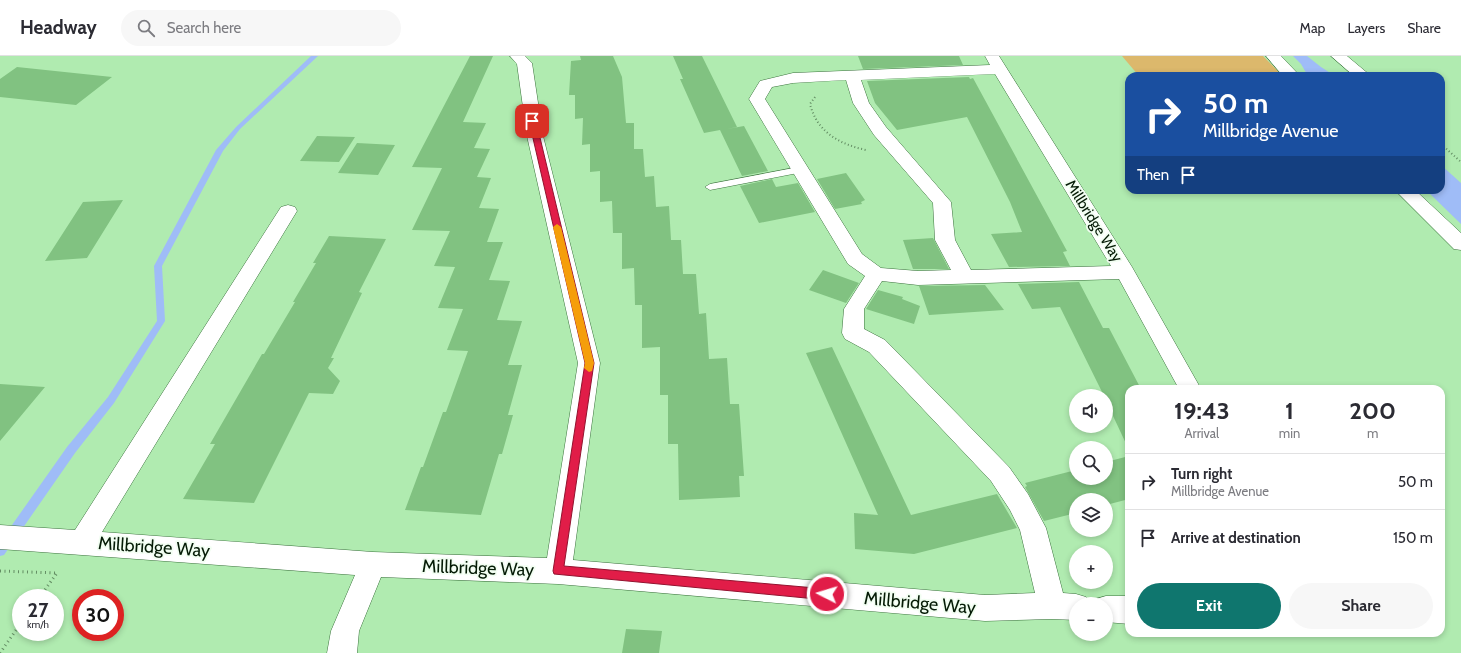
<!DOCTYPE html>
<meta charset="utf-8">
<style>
body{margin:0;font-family:Cabin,sans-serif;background:#f7f7f7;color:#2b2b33;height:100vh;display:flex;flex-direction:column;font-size:15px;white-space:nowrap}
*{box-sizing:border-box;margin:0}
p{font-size:13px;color:#7c7c81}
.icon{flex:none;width:22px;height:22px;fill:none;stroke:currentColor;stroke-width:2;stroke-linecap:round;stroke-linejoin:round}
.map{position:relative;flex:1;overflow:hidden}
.sheet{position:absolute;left:1125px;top:329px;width:320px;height:252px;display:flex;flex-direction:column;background:#fff;border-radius:12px;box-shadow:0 2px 6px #0003}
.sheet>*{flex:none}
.guide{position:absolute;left:1125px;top:16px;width:320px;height:122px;border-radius:12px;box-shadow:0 2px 6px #0003;background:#1a4fa0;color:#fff;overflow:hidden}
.fabs{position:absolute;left:1069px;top:333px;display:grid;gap:8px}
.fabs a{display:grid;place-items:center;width:44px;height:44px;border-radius:50%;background:#fff;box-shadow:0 2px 6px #0003;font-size:20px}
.speed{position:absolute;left:12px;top:533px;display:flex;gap:8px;font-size:20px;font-weight:700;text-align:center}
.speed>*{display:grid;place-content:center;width:52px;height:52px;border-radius:50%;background:#fff;box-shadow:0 2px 6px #0003;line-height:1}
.speed small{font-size:10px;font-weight:400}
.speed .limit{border:6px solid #d22;background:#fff;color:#111}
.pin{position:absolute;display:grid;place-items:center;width:34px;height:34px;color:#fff;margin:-17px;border-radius:8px;box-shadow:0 2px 6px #0006}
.me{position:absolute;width:44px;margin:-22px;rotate:275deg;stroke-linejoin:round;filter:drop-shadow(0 0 3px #0008)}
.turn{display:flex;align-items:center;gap:14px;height:84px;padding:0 12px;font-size:18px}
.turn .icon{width:52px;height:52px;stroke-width:2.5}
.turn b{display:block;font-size:28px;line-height:34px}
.then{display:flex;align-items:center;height:38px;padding:0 12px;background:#0003;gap:8px;font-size:15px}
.eta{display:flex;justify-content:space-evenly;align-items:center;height:68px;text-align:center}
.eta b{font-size:24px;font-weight:700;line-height:28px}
.primary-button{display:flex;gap:8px;margin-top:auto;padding:8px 12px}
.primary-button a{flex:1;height:46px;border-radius:24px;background:#0f766e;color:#fff;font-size:16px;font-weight:700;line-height:46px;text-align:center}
.primary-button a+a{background:#f7f7f7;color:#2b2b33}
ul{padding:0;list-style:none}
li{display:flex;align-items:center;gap:12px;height:56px;padding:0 12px;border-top:1px solid #e1e1e2}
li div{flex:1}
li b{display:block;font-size:15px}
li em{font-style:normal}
header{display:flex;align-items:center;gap:24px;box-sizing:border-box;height:56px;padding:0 20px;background:#fff;border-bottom:1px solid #e1e1e2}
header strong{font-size:19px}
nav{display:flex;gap:22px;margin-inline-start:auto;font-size:14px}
.search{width:280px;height:36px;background:#f7f7f7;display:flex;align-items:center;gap:10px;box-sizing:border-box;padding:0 14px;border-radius:22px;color:#7c7c81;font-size:15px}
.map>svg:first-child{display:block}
</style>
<header>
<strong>Headway</strong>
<div class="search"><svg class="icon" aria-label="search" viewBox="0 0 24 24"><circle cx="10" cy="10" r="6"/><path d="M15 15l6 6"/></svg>Search here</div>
<nav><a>Map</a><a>Layers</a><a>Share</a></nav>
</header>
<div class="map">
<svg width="1461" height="597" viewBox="0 0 1461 597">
<rect width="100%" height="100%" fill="#b0ebb0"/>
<!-- green -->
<path fill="#dcb86c" d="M1122 0H1263L1283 20H1139Z"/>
<!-- water -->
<path fill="#9fbcf7" d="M1293 0H1307L1321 11 1335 20H1308L1301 8Z
M1441 109 1461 127V168L1426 134H1441Z"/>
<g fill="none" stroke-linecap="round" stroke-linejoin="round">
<!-- stream -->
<path fill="#9fbcf7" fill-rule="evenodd" d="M311 0H318L240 73 223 95 162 210 165 265 114 347 75 397 4 499 0 500V486L67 391 108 341 157 265 154 210 216 94 236 71Z"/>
</g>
<!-- building -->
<path fill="#81c281" d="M470 0H493L463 66 486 67 474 92 490 93 477 121 491 122 479 152 499 153 487 186H503L489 224 510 225 497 264 522 265 508 309H522L508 359H513L502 398H499L481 459 405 454 421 411H423L443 356H446L468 295 447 294 463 253 438 252 455 211 434 210 450 175 412 174 442 112 412 111Z
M580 0H613L622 21 626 67H634V93H643L645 121 654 120 656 151 669 150 671 184H681L683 218H696L699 258 706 257 709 303 727 302 730 348H739L744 420H739L740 441 679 444 678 388H668V339H660V291L642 292V249H635L634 212 622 213V177H613L612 145 600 146V115L590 116V88L582 89 583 62 575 63V39H569L571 5 581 4Z
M673 0H702L737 71 727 73 744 70 768 115 742 120 720 74 704 77 680 23H683Z
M858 0H959L963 9 863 13Z
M17 11 112 21 76 49 0 41V23Z
M969 21 970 23 973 22 1067 195 1063 196 1070 210 1009 211 991 178 1022 176 1010 146 967 61 897 74 875 47 867 25Z
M317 80 355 81 339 106 300 105Z
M357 87 395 89 378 119 338 117Z
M846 117 865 144 861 146 862 148 835 153 817 123Z
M772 123 776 131 798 127 815 156 759 167 740 130Z
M123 144 87 202 45 205 83 146Z
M329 180 386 183 359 236 362 237 331 302H334L328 312 340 325 333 338 309 337 254 447 183 443 215 388H210L262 298H264L295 246H293L316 207H313Z
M933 182 949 213H913L903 184Z
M823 214 859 227 846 247 809 234Z
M1079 226 1103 272H1109L1141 333H1129V394L1106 345V340H1104L1060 251 1032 253 1018 228Z
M985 229 1004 254 929 259 919 230Z
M878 234 903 241 902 243 920 250 914 268 866 253Z
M832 291 911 459 997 438 1017 472 914 498 855 493 854 457 878 459 806 297Z
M0 328 45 331 0 385Z
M1129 400V443L1106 449V444H1076V457L1044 465 1025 431 1027 430 1025 427 1076 414V422H1106V406Z
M626 573 662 575 659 597H622Z"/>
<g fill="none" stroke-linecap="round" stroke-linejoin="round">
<defs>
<path id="lane" d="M799 111 804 114 803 116 710 134 705 131 710 128Z"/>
<path id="street" d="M510 0H525L532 7 543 80 600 307 573 504 985 539 1035 537 1020 474 1010 454 991 425 869 296 845 283 842 277 844 253 865 220 848 208 749 43 760 25 793 17 990 9 985 0H999L1132 211 1201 333H1179L1119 223 918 229 882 225 864 253V273L885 284 1009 411 1028 438 1046 472 1063 537 1076 538 1086 541 1089 548H1076V564L1052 563 985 565 558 528 381 521 359 575 357 597H327L331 575 355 519 0 493V469L75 474 281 151 288 149 295 151 297 155 102 476 373 496 547 502 578 307 527 80 517 8ZM995 18 1111 210 971 214 955 184 951 146 886 71 869 47 861 24ZM846 24 853 47 874 79 933 147 935 184 951 214 918 215 881 212 862 198 765 43 772 31 793 27Z
M1266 0H1281L1300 20H1283Z
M1331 0H1347L1371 20H1354Z
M1395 134H1415L1461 177V194L1454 193Z
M1106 540H1129V568L1106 566V548H1094L1096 543Z"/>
</defs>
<!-- lane casing -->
<use href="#lane" stroke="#3b723d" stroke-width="1"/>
<!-- street casing -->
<use href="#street" stroke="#3b723d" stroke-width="1"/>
<!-- path-far1 -->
<path stroke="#638d63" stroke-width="2" stroke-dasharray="1 2.5" stroke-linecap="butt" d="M815 41 810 48C817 76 839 88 866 94
M1441 88 1461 106"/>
<!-- path -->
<path stroke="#638d63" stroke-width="3" stroke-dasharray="1 3.5" stroke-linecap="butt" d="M0 515 57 517 39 542
M0 597 21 567"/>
<!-- lane -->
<use href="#lane" fill="#fff" fill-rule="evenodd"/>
<!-- street -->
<use href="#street" fill="#fff" fill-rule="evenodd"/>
</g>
<!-- route -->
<path fill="#e11d48" stroke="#92132f" d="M530 64 536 65 594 307 564 510 827 533 831 535 833 538 831 542 827 544 554 518 553 515 585 307 529 65Z"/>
<!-- slow -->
<path fill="#f59e0b" d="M557 168 561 171 594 307 592 315 589 316 584 312 585 307 553 171Z"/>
<g text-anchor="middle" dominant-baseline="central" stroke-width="3.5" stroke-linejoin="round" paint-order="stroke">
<!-- street labels -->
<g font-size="15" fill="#051b06" stroke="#f2fef2">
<text transform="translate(1094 165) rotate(58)">Millbridge Way</text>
</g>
<!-- near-street labels -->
<g font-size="18" fill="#051b06" stroke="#f2fef2">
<text transform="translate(154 491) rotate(4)">Millbridge Way</text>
<text transform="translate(478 512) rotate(2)">Millbridge Way</text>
<text transform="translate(920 547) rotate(5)">Millbridge Way</text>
</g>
</g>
</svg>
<div class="fabs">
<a><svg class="icon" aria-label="sound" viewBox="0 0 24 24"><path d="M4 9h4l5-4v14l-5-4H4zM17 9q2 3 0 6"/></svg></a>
<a><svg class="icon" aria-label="search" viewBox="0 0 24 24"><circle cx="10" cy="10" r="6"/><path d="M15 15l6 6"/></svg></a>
<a><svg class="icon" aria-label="layers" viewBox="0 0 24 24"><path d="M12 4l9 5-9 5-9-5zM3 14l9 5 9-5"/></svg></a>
<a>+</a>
<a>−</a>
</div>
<div class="speed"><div>27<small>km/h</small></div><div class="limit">30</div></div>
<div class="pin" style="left:532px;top:65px;background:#d93025"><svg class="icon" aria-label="arrive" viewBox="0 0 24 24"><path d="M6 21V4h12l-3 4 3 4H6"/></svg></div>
<svg class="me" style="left:827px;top:538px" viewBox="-20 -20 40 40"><circle r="17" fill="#e11d48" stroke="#fff" stroke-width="3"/><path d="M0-11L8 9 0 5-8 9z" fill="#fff"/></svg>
<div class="guide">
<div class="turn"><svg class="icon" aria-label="right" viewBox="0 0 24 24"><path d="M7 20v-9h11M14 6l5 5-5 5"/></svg><div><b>50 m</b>Millbridge Avenue</div></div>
<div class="then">Then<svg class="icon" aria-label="arrive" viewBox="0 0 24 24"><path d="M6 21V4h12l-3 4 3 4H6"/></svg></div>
</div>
<section class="sheet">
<div class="eta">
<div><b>19:43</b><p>Arrival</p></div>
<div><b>1</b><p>min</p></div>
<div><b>200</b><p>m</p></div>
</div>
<ul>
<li><svg class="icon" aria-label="right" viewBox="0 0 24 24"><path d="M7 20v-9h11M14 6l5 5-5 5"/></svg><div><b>Turn right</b><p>Millbridge Avenue</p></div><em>50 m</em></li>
<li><svg class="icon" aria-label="arrive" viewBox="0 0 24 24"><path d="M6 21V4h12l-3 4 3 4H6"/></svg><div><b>Arrive at destination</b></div><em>150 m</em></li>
</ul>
<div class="primary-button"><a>Exit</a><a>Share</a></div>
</section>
</div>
